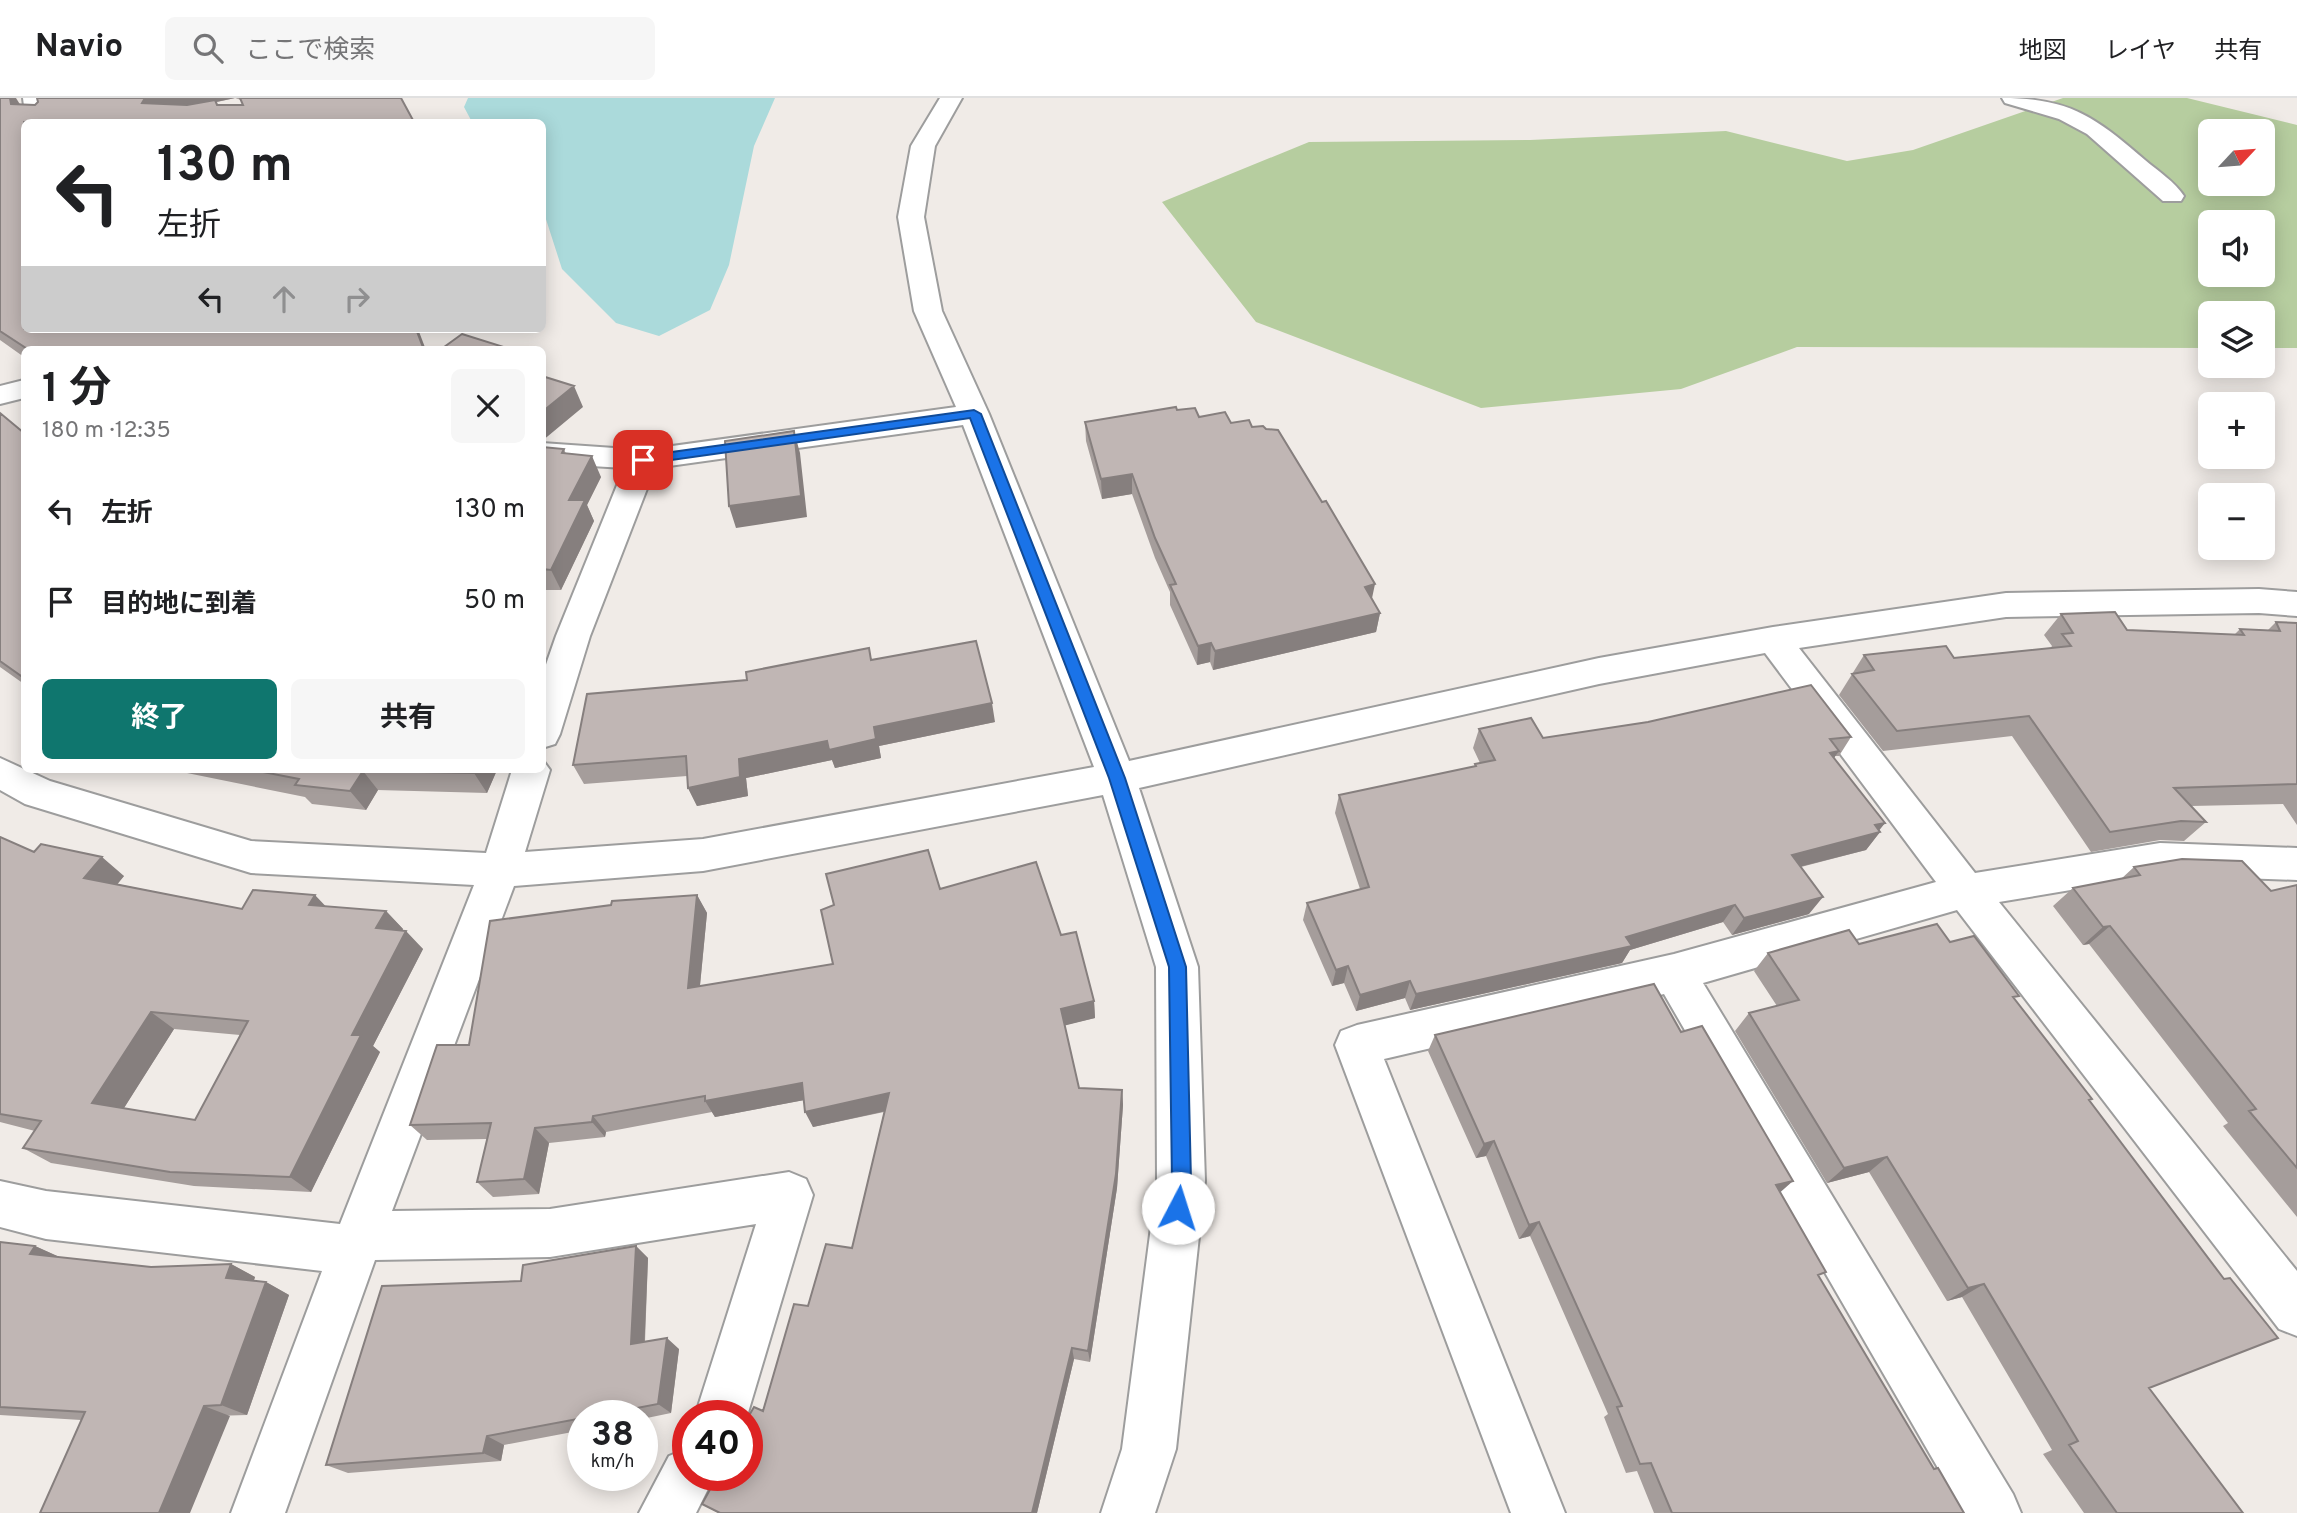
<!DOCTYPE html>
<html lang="ja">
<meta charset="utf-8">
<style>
body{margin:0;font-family:Overpass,"Noto Sans JP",sans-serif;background:#f6f6f6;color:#202124;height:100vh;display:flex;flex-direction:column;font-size:26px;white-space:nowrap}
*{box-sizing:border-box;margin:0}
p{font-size:23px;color:#757577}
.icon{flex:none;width:38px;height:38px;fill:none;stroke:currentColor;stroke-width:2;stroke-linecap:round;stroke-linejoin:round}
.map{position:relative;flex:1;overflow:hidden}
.sheet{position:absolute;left:21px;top:248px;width:525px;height:427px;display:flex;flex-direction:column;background:#fff;border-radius:10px;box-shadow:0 4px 18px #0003}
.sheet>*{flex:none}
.top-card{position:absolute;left:21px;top:21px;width:525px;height:214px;border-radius:10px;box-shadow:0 4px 18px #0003;background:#fff;color:#202124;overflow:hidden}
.needle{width:46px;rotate:64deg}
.fabs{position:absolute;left:2198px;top:21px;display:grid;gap:14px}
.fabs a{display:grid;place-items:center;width:77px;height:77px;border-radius:10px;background:#fff;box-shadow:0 4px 18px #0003;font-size:35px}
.speed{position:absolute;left:567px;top:1302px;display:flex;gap:14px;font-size:35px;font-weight:700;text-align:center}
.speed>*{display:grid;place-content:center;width:91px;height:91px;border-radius:50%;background:#fff;box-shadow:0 4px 18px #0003;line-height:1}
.speed small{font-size:18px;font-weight:400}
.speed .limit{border:10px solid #d22;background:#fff;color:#111}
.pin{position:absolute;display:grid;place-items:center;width:60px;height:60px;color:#fff;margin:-30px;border-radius:14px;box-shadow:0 4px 10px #0006}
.me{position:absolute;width:77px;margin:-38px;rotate:5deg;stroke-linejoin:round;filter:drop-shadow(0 0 5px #0008)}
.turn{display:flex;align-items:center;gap:24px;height:147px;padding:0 21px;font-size:32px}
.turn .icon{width:91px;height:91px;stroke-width:2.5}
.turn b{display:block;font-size:49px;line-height:60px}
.lanes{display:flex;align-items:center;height:66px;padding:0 21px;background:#0003;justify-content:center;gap:35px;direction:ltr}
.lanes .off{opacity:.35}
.round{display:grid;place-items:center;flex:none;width:74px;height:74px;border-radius:10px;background:#f6f6f6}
.headline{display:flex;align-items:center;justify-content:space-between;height:119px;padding:0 21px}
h1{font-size:42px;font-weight:700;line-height:52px}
.cta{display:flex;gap:14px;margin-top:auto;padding:14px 21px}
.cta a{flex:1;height:80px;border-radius:10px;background:#0f766e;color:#fff;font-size:28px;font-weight:700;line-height:80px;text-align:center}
.cta a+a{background:#f6f6f6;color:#202124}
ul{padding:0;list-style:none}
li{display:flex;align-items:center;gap:21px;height:91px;padding:0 21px}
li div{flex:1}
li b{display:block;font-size:26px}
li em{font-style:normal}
header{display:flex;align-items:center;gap:42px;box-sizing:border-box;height:98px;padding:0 35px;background:#fff;border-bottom:2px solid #e0e0e0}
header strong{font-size:33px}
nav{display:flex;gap:38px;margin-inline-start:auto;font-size:24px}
.search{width:490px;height:63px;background:#f6f6f6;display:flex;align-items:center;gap:18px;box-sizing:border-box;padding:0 24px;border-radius:10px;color:#757577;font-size:26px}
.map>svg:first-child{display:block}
</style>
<header>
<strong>Navio</strong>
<div class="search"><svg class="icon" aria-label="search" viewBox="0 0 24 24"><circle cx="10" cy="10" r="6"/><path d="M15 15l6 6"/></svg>ここで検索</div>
<nav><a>地図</a><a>レイヤ</a><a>共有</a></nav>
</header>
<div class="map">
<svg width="2297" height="1415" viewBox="0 0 2297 1415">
<rect width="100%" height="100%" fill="#f0ebe7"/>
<!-- forest -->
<path fill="#b6cd9f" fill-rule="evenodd" d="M2063 0H2187L2297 27V250H2263V215H2210V250L1797 249 1681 291 1481 310 1256 224 1162 104 1309 44 1530 42 1726 33 1847 63 1913 52ZM2210 33H2263V86H2210ZM2210 124H2263V177H2210Z"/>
<!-- water -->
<path fill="#abdadb" d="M468 0H775L754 48 729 167 710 212 659 238 616 225 562 171 543 112 542 24H472L464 9Z"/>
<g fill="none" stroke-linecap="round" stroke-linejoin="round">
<defs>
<path id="minor" d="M23 0H45L48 24H26Z
M940 0H962L935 48 924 119 942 213 989 316 1129 663 1599 560 1773 529 2006 495 2259 491 2297 494V518L2259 515 2006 519 1799 550 1975 775 2160 745 2297 750V782L2160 777 1999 804 2297 1173V1238L2279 1231 1957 812 1703 885 2013 1396 2021 1415H1964L1664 896 1384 961 1565 1415H1511L1335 947 1341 933 1357 927 1674 856 1936 784 1765 555 1599 586 1139 690 1198 869 1205 1083 1176 1351 1155 1415H1101L1122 1351 1157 1083 1156 869 1103 697 703 773 514 788 392 1113 550 1111 789 1074 806 1081 813 1097 747 1318H695L756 1126 550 1159 375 1162 285 1415H231L322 1173 46 1141 0 1129V1083L46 1093 340 1126 474 787 251 775 25 706 0 692V660L50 683 251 743 486 755 512 672H542V661L550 672 525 754 703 741 1094 669 963 327 655 370 590 538 560 636 555 646 542 650V578L556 538 624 370 542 365V345L643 352 956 309 914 213 898 119 911 48Z
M2002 0C2070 0 2095 19 2145 62 2158 73 2175 84 2184 98L2181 103H2163L2087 36 2059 21 2005 5Z
M296 231H324L333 252H305Z
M24 282V300L0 306V288Z
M688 1350V1377H715L696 1415H639L669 1358Z"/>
</defs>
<!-- minor casing -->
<use href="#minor" stroke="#9d9d9d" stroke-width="4"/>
<!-- minor -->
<use href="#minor" fill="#fff" fill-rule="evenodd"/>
</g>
<!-- wall -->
<path fill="#a59d9b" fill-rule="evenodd" d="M0 0 21 7H35L38 4 37 0H401L24 24V231H45L46 233 296 232 426 252H24V259L0 242ZM235 0 241 2 243 7H218L217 4Z
M1177 312 1199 319 1252 329 1372 501 1380 515 1376 534 1213 572 1210 564 1197 567 1170 507V494L1155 460 1132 396 1102 401 1086 343 1085 324Z
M0 315 24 335V586L0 569Z
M542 349 564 351 566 356 601 379 587 407 594 423 561 492H542Z
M2061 516 2127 532 2234 537 2240 531 2268 532 2276 524 2297 525V727L2283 706 2191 708 2206 724 2184 743 2160 742 2091 754 2012 638 1883 653 1839 597 1864 557 1954 560 2050 551 2052 548 2044 537Z
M872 562 995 624 879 648 881 660 835 670 832 662 746 680 748 698 697 708 688 690 687 678 584 686 573 667 747 582Z
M1479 631 1543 640 1851 639 1839 658H1835L1834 660 1885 725 1879 732 1880 734 1866 752 1801 769 1809 816 1732 837 1723 824 1630 852 1622 865 1410 912 1405 900 1356 913 1344 885 1332 888 1303 822 1307 805 1360 791 1335 715 1339 697 1474 669 1475 666 1480 665 1473 650Z
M184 672H497L487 695 378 692 366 712 312 706 305 699 187 675Z
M0 739 34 754 124 778 117 786 242 811 326 808 386 813 403 831 402 833 423 851 373 948 380 954 311 1094 194 1088 51 1065 23 1050 35 1033 0 1024ZM174 931 240 937 195 1022 124 1010Z
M2134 769 2271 793 2297 787V1119L2223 1028 2228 1025 2089 846 2083 847 2053 808 2073 790 2121 781Z
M940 791 1061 837 1094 903 1095 920 1065 927 1079 990 1122 992 1123 1007 1117 1090 1090 1264 1074 1261 1037 1415H718L702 1406 763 1313 808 1208 852 1150 884 1014 813 1029 804 1002 715 1019 712 1014 606 1034 605 1039 549 1045 539 1096 493 1099 477 1084 487 1041 427 1042 410 1027 469 947 697 797 707 815 700 888 833 866Z
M1950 844 2015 902 2089 1003 2149 1290 2243 1415H2084L2043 1356 2052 1352 1962 1199 1947 1203 1869 1074 1827 1085 1735 933 1749 915 1777 908 1754 873 1768 855 1859 846Z
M1681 934 1780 1095 1819 1179 1934 1371 1964 1415H1654L1637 1373 1626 1375 1604 1319 1608 1316 1530 1138 1519 1141 1486 1058 1476 1060 1428 953 1435 937Z
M0 1144 35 1148 59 1159 151 1169 231 1166 255 1179 254 1183 266 1184 289 1197 247 1317 81 1322 0 1317Z
M636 1148 648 1160 645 1244 679 1251 671 1315 642 1321V1318H583V1332L504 1347 501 1363 348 1375 326 1367 521 1183Z"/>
<!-- shaded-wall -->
<path fill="#867f7e" d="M10 0H16L21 8 11 6Z
M145 0H235L158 16 142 5Z
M32 231H45L48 252 32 233Z
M137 231H204L152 252Z
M416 231H418L426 252H424Z
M574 288 583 309 542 343V314Z
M794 333 800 355 807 419 736 430 729 408Z
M592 358 601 379 587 407 594 423 561 492 551 472 569 402Z
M1132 376V396L1102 401 1101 381Z
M1375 486 1371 505 1365 489Z
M1380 515 1376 534 1213 572 1215 553Z
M1211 545 1210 564 1197 567 1198 548Z
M992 605 995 624 879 648 881 660 835 670 832 662 746 680 748 698 697 708 688 690 739 661 874 629Z
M1839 653 1826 671 1830 655Z
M476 672H497L487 695 474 675Z
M363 673 378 692 366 712 350 693Z
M1885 725 1877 735 1880 734 1866 752 1779 774 1792 757 1875 727Z
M102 759 124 778 107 799 84 780Z
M315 797 333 816 309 807Z
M697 797 707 815 698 907 688 890Z
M1823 799 1809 816 1732 837 1744 820Z
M1735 807 1723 824 1630 852 1622 865 1410 912 1416 896 1626 839Z
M386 813 403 831 393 849 376 830Z
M2110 828 2089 846 2083 847 2103 829Z
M406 833 423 851 373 948 380 954 311 1094 290 1079 352 937Z
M1348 868 1344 885 1332 888 1336 872Z
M1410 883 1405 900 1356 913 1360 897Z
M1094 903 1095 920 1063 928 1061 911Z
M151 914 174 931 117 1021 92 1005Z
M802 985 810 1001 715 1019 705 1003Z
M1122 992 1123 1007 1117 1090 1090 1264 1088 1253Z
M889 995 895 1011 813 1029 805 1014Z
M593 1018 606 1034 605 1039 592 1024Z
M535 1030 549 1045 539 1096 524 1081Z
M1494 1043 1486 1058 1476 1060 1484 1046Z
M1887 1059 1869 1074 1827 1085 1844 1070Z
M1793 1083 1777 1097 1776 1087Z
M1539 1124 1530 1138 1519 1141 1529 1127Z
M35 1148 64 1161 30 1156Z
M636 1148 648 1160 644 1256 631 1246Z
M231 1166 255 1179 250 1192 226 1180Z
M266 1184 289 1197 247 1317 221 1307Z
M1984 1186 1962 1199 1947 1203 1968 1190Z
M667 1240 679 1251 671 1315 658 1306Z
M1072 1250 1074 1261 1037 1415H1032Z
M204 1308 230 1318 190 1415H159Z
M487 1338 504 1347 501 1363 483 1355Z"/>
<!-- building -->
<path fill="#c0b6b4" stroke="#867f7e" stroke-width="2" fill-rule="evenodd" d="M0 0H10L11 6 35 7 38 4 37 0H145L142 5 187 7 215 2 217 7H243L240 0H401L414 24H24V231H32V233H64V231H137L187 234 197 231H290V232L323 233 322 231H416L424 252H29L0 233Z
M462 236 513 252H440Z
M542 278 574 288 542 314Z
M1176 309 1177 312 1195 310 1199 319 1225 314 1231 325 1249 322 1252 329 1263 328 1266 331 1278 332 1322 404 1326 403 1375 486 1365 489 1380 515 1215 553 1211 545 1198 548 1170 487 1176 486 1155 440 1132 376 1101 381 1085 324Z
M0 315 24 335V580L0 563Z
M794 333 801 398 729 408 725 343Z
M542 349 564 351 562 355 592 358 569 402H585L551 472 542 471Z
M2115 514 2127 532 2244 537 2240 531 2280 533 2276 524 2297 525V686L2174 690 2206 724 2181 723 2110 734 2029 618 1897 633 1852 576 1874 572 1864 557 1946 548 1954 560 2071 548 2062 536 2073 535 2061 516Z
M976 543 992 605 874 629 876 641 829 652 827 643 739 661 740 679 688 690 686 658 573 667 587 596 747 582 746 574 869 550 871 562Z
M1811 587 1851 639 1830 641 1839 653 1830 655 1885 725 1875 727 1880 734 1792 757 1823 799 1744 820 1735 807 1626 839 1632 848 1416 896 1410 883 1360 897 1348 868 1336 872 1307 805 1369 789 1339 697 1476 668 1475 666 1495 662 1479 631 1531 620 1543 640 1648 624Z
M253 672H476L474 675 363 673 350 693 295 687 299 681Z
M0 739 34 754 41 746 102 759 84 780 242 811 253 792 315 797 309 807 386 813 376 830 406 833 352 937H361L290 1079 170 1074 23 1050 41 1023 0 1016ZM151 914 248 923 195 1022 92 1005Z
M928 752 940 791 1036 764 1061 837 1076 834 1094 903 1061 911 1079 990 1122 992 1116 1076 1088 1253 1072 1250 1032 1415H720L702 1406 718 1377H747V1321L754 1309 763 1313 794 1206 808 1208 826 1146 852 1150 889 995 805 1014 802 985 705 1003V998L593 1018 592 1024 535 1030 524 1081 477 1084 491 1025 410 1027 437 947H469L490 823 611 807 612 803 697 797 688 890 833 866 821 812 834 807 826 776Z
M2182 761 2242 763 2271 793 2297 787V1070L2249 1013 2256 1011 2110 828 2103 829 2073 790 2140 777 2134 769Z
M1937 826 1950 844 1974 838 2019 898 2013 899 2092 1001 2089 1002 2224 1181 2230 1180 2278 1240 2149 1290 2243 1415H2117L2069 1347 2078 1343 1984 1186 1968 1190 1887 1059 1844 1070 1749 915 1799 902 1768 855 1849 832 1859 846Z
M1654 886 1681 934 1702 928 1793 1083 1776 1087 1826 1174 1818 1177 1934 1371 1938 1370 1964 1415H1672L1651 1365 1640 1366 1617 1309 1622 1308 1539 1124 1529 1127 1494 1043 1484 1046 1435 937Z
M0 1144 35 1148 30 1156 151 1169 231 1166 226 1180 266 1184 221 1307 204 1308 159 1415H40L85 1314 0 1309Z
M636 1148 631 1246 667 1240 658 1306 595 1318H583V1320L487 1338 483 1355 326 1367 382 1188 521 1183 523 1167Z"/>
<!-- route -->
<path fill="#1a73e8" stroke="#114b97" stroke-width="2" d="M974 312 981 316 1125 680 1186 869 1191 1083 1185 1117 1178 1119 1171 1117 1168 1110 1172 1083 1169 869 1109 680 970 320 643 366 637 362 643 358Z"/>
</svg>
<div class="fabs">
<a><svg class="needle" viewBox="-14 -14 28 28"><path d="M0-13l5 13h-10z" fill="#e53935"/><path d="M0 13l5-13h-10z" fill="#757577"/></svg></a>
<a><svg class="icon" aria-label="sound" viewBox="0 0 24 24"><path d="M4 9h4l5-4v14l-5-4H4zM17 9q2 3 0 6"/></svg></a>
<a><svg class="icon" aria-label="layers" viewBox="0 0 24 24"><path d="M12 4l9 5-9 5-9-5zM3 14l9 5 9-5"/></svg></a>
<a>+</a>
<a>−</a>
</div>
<div class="speed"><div>38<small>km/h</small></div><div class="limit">40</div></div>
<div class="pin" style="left:643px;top:362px;background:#d93025"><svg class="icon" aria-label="arrive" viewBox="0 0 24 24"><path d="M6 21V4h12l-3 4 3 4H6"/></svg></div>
<svg class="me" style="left:1178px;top:1110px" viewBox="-20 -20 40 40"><circle r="19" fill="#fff"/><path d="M0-13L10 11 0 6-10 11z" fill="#1a73e8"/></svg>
<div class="top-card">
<div class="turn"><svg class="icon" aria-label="left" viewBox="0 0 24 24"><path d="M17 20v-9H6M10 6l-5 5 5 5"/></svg><div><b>130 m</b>左折</div></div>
<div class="lanes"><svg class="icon" aria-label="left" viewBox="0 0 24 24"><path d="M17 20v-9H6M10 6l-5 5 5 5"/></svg><svg class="icon off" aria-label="ahead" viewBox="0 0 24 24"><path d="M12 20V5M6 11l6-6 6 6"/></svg><svg class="icon off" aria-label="right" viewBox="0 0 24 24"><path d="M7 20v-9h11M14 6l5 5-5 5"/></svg></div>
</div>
<section class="sheet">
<div class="headline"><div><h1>1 分</h1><p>180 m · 12:35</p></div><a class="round"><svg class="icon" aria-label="close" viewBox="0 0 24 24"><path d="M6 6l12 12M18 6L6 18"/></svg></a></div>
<ul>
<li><svg class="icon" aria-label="left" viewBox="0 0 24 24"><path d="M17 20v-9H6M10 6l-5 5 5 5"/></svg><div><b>左折</b></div><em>130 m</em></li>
<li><svg class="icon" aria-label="arrive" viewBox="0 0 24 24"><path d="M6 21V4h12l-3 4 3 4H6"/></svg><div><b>目的地に到着</b></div><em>50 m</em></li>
</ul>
<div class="cta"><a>終了</a><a>共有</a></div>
</section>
</div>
